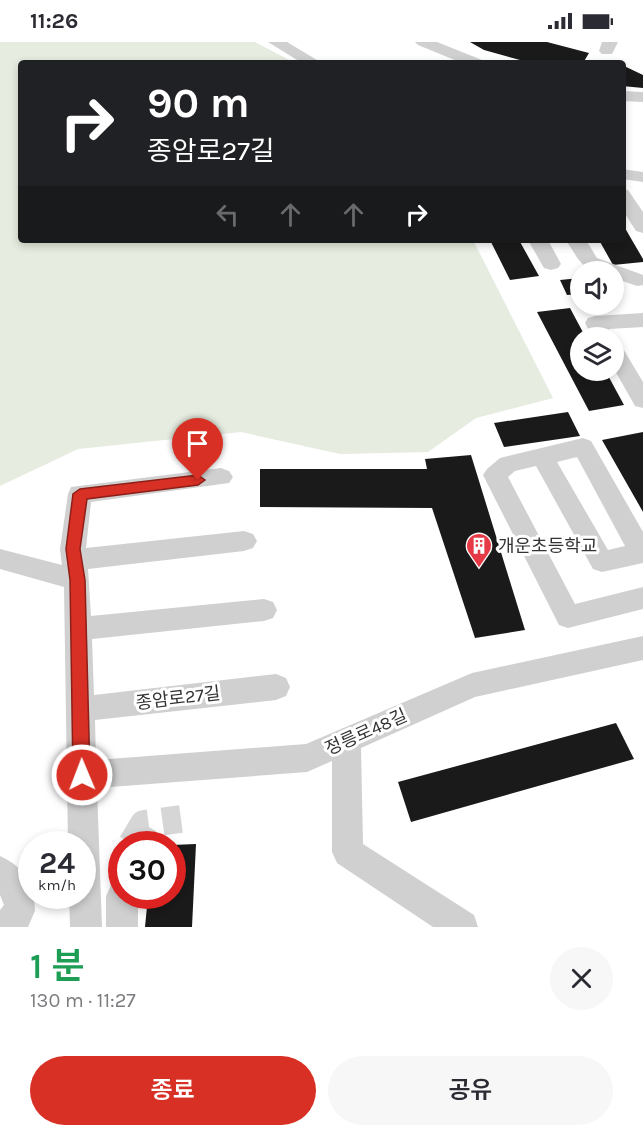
<!DOCTYPE html>
<html lang="ko">
<meta charset="utf-8">
<style>
body{margin:0;font-family:Karla,"Noto Sans KR",sans-serif;background:#f7f7f7;color:#2b2b33;height:100vh;display:flex;flex-direction:column;font-size:22px;white-space:nowrap}
*{box-sizing:border-box;margin:0}
p{font-size:20px;color:#7c7c81}
.icon{flex:none;width:33px;height:33px;fill:none;stroke:currentColor;stroke-width:2;stroke-linecap:round;stroke-linejoin:round}
.map{position:relative;height:885px;overflow:hidden}
.side{display:flex;flex-direction:column;background:#fff;flex:1}
.side>*{flex:none}
.banner{position:absolute;left:18px;top:18px;width:608px;height:183px;border-radius:6px;box-shadow:0 3px 9px #0003;background:#202124;color:#fff;overflow:hidden}
.controls{position:absolute;left:570px;top:219px;display:grid;gap:12px}
.controls a{display:grid;place-items:center;width:54px;height:54px;border-radius:50%;background:#fff;box-shadow:0 3px 9px #0003;font-size:30px}
.speed{position:absolute;left:18px;top:789px;display:flex;gap:12px;font-size:30px;font-weight:700;text-align:center}
.speed>*{display:grid;place-content:center;width:78px;height:78px;border-radius:50%;background:#fff;box-shadow:0 3px 9px #0003;line-height:1}
.speed small{font-size:15px;font-weight:400}
.speed .limit{border:9px solid #d22;background:#fff;color:#111}
.pin{position:absolute;display:grid;place-items:center;width:51px;height:51px;color:#fff;margin:-62px -26px;border-radius:50% 50% 50% 0;rotate:-45deg;box-shadow:0 0 6px #0007}
.pin .icon{rotate:45deg}
.me{position:absolute;width:66px;margin:-33px;rotate:359deg;stroke-linejoin:round;filter:drop-shadow(0 0 4px #0008)}
.turn{display:flex;align-items:center;gap:21px;height:126px;padding:0 30px;font-size:27px}
.turn .icon{width:78px;height:78px;stroke-width:2.5}
.turn b{display:block;font-size:42px;line-height:51px}
.lanes{display:flex;align-items:center;height:57px;padding:0 30px;background:#0003;justify-content:center;gap:30px;direction:ltr}
.lanes .off{opacity:.35}
.round{display:grid;place-items:center;flex:none;width:63px;height:63px;border-radius:32px;background:#f7f7f7}
.head{display:flex;align-items:center;justify-content:space-between;height:102px;padding:0 30px}
h1{font-size:36px;font-weight:600;line-height:45px;color:#1e9e55}
.cta{display:flex;gap:12px;margin-top:auto;padding:12px 30px}
.cta a{flex:1;height:69px;border-radius:36px;background:#d93025;color:#fff;font-size:24px;font-weight:600;line-height:69px;text-align:center}
.cta a+a{background:#f7f7f7;color:#2b2b33}
.status{display:flex;justify-content:space-between;align-items:center;height:42px;padding:0 30px;background:#fff;direction:ltr}
.status svg{height:16px;fill:currentColor}
.map>svg:first-child{display:block}
</style>
<div class="status"><b>11:26</b><svg viewBox="0 0 49 12"><path d="M0 12V9h3v3zM5 12V6h3v6zM10 12V3h3v9zM15 12V0h3v12zM26 1h20v11H26zM47 4h2v5h-2z"/></svg></div>
<div class="map">
<svg width="643" height="885" viewBox="0 0 643 885">
<rect width="100%" height="100%" fill="#fff"/>
<!-- green -->
<path fill="#e6ecdf" d="M0 0H255L295 21H21V198H473L553 356 476 376 428 410 340 412 241 390 78 407 0 444Z"/>
<!-- building -->
<path fill="#1a1a1a" d="M470 0H547L589 11 583 21H531L484 8Z
M622 23 643 33V46L622 44Z
M622 181 643 217V220L613 223 599 198H622Z
M490 198H519L539 234 510 238Z
M580 236V252L567 253 560 238Z
M570 266 586 296H580V328H605L624 363 589 369 537 270Z
M568 370 580 394 504 405 494 381Z
M643 390V470L602 398Z
M471 413 525 588 475 596 432 466 260 465V427H427L425 417Z
M616 681 634 717 411 780 398 740Z
M196 802 192 885H145L148 854H172V803Z"/>
<g fill="none" stroke-linecap="round" stroke-linejoin="round">
<!-- minor-tunnel -->
<path stroke="#d6d6d6" stroke-width="28" stroke-dasharray="28 14" stroke-linecap="butt" d="M132 802 144 782 181 777"/>
<!-- minor -->
<path fill="#d0d0d0" fill-rule="evenodd" d="M268 0H287L322 21H302Z
M415 0H437L482 18 484 21H462L418 3Z
M602 0H618L612 12H602L599 9Z
M622 49 643 50V60L622 59Z
M622 127 643 130V140L622 137Z
M622 147 628 148 643 170V191L636 189 622 167Z
M528 198H548L561 222 558 226 551 228 544 226Z
M566 198H586L597 216 643 233V243L637 244 614 236V230C582 230 582 223 566 198Z
M643 271V285L609 287 615 296 614 298V296H593L585 281 588 276 595 274Z
M614 303 622 305 643 340V366L635 364 614 327Z
M583 396 591 399 643 490V521L602 530 593 527 536 424 515 429 508 435 575 562 643 545V567L568 586 559 583 483 433 487 427 500 416ZM577 415 625 504 608 508 557 420Z
M221 426 229 429 233 435 229 441 91 460 86 506 244 489 253 492 257 499 253 506 244 509 88 527 91 574 264 557 273 560 277 568 273 576 264 579 92 597 94 653 276 632 286 636 290 645 286 654 276 658 95 678 96 718 306 702 472 631 643 594V618L475 655 361 706 363 802 474 873 478 885H433L337 821 332 810V719L307 730 97 746 102 885H70L69 854H82V802H68L64 545 0 527V507L62 523 60 507 68 452 71 445Z
M0 814C16 821 32 835 32 854H34L35 869 28 885H0V868L4 863 0 853Z
M122 838V854H138V885H106V854L111 843Z"/>
</g>
<!-- route -->
<path fill="#d93025" stroke="#8d1f18" stroke-width="1.5" d="M198 433 205 438 198 443 87 457 80 507 85 538 90 733 88 739 82 741 76 739 73 733 70 538 66 507 73 452 80 447Z"/>
<!-- icons -->
<defs>
<symbol id="building-pin" viewBox="-11 -11 22 30"><path d="M0 17L-7.5 6A9.5 9.5 0 1 1 7.5 6Z" fill="#e63946" stroke="#fff"/><path d="M-4-6H4V6H1V3H-1V6H-4ZM-2.5-4.3h1.7v1.8h-1.7ZM.8-4.3h1.7v1.8H.8ZM-2.5-1h1.7V.8h-1.7ZM.8-1h1.7V.8H.8Z" fill="#fff"/></symbol>
</defs>
<g fill-rule="evenodd">
<use href="#building-pin" x="464" y="489" width="30" height="40"/>
</g>
<g text-anchor="middle" dominant-baseline="central" stroke-width="6" stroke-linejoin="round" paint-order="stroke">
<!-- poi labels -->
<g font-size="18" fill="#333" stroke="#fff" text-anchor="start">
<text x="498" y="504">개운초등학교</text>
</g>
<!-- street labels -->
<g font-size="18" fill="#333" stroke="#fff">
<text transform="translate(178 656) rotate(-7)">종암로27길</text>
<text transform="translate(366 690) rotate(-24)">정릉로48길</text>
</g>
</g>
</svg>
<div class="controls">
<a><svg class="icon" aria-label="sound" viewBox="0 0 24 24"><path d="M4 9h4l5-4v14l-5-4H4zM17 9q2 3 0 6"/></svg></a>
<a><svg class="icon" aria-label="layers" viewBox="0 0 24 24"><path d="M12 4l9 5-9 5-9-5zM3 14l9 5 9-5"/></svg></a>
</div>
<div class="speed"><div>24<small>km/h</small></div><div class="limit">30</div></div>
<div class="pin" style="left:198px;top:438px;background:#d93025"><svg class="icon" aria-label="arrive" viewBox="0 0 24 24"><path d="M6 21V4h12l-3 4 3 4H6"/></svg></div>
<svg class="me" style="left:82px;top:733px" viewBox="-20 -20 40 40"><circle r="17" fill="#d93025" stroke="#fff" stroke-width="3"/><path d="M0-11L8 9 0 5-8 9z" fill="#fff"/></svg>
<div class="banner">
<div class="turn"><svg class="icon" aria-label="right" viewBox="0 0 24 24"><path d="M7 20v-9h11M14 6l5 5-5 5"/></svg><div><b>90 m</b>종암로27길</div></div>
<div class="lanes"><svg class="icon off" aria-label="left" viewBox="0 0 24 24"><path d="M17 20v-9H6M10 6l-5 5 5 5"/></svg><svg class="icon off" aria-label="ahead" viewBox="0 0 24 24"><path d="M12 20V5M6 11l6-6 6 6"/></svg><svg class="icon off" aria-label="ahead" viewBox="0 0 24 24"><path d="M12 20V5M6 11l6-6 6 6"/></svg><svg class="icon" aria-label="right" viewBox="0 0 24 24"><path d="M7 20v-9h11M14 6l5 5-5 5"/></svg></div>
</div>
</div>
<section class="side">
<div class="head"><div><h1>1 분</h1><p>130 m · 11:27</p></div><a class="round"><svg class="icon" aria-label="close" viewBox="0 0 24 24"><path d="M6 6l12 12M18 6L6 18"/></svg></a></div>
<div class="cta"><a>종료</a><a>공유</a></div>
</section>
